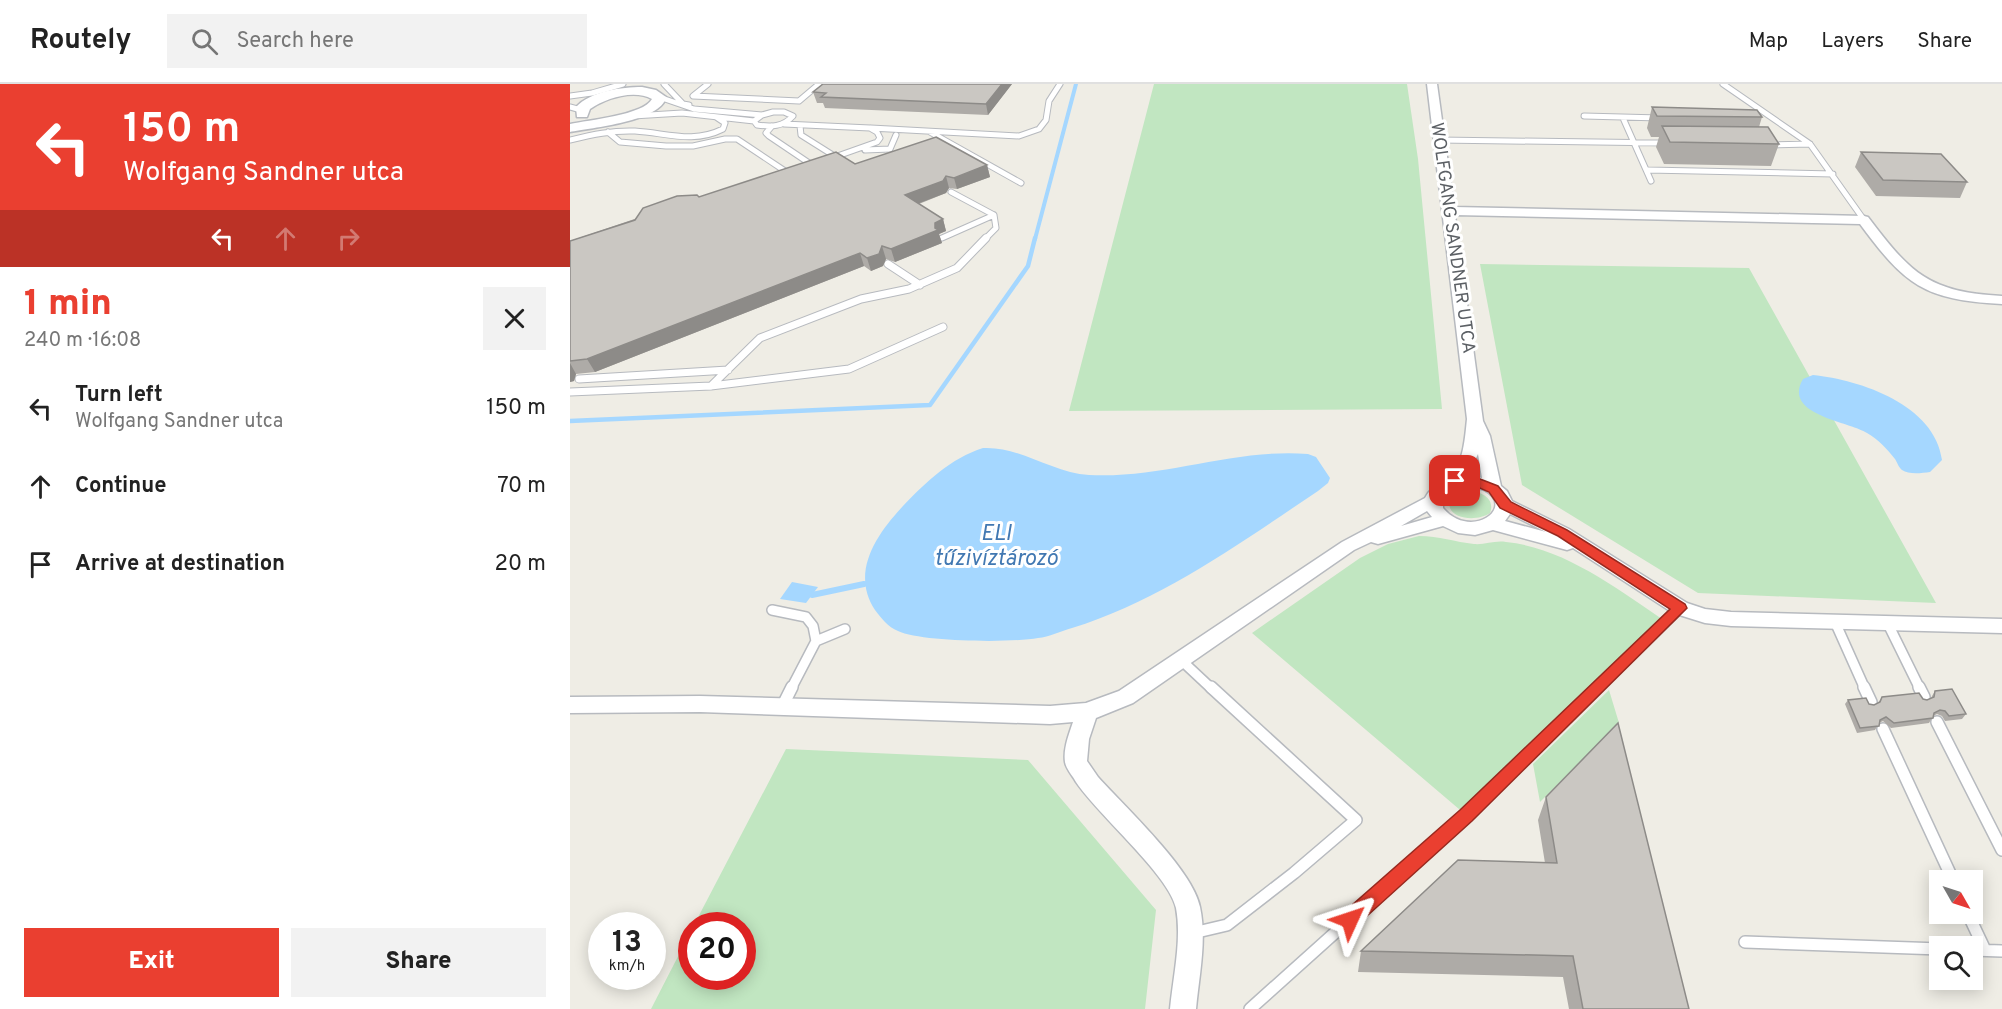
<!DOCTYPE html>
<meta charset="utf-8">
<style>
body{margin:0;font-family:Overpass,sans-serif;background:#f2f2f2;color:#222;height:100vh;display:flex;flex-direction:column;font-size:22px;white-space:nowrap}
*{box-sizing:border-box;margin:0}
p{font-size:20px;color:#767676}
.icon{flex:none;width:33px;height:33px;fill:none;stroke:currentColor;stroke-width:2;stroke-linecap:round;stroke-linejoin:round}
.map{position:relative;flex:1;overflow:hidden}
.panel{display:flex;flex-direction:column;background:#fff;width:570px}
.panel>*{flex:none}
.banner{background:#ea3f30;color:#fff;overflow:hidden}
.needle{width:39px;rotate:129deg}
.buttons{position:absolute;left:1359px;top:786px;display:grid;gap:12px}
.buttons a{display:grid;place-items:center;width:54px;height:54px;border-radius:0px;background:#fff;box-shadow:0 3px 15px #0003;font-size:30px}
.speed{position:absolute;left:18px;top:828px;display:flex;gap:12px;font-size:30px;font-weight:700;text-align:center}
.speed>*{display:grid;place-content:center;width:78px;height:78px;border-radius:50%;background:#fff;box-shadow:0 3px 15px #0003;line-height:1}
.speed small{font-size:15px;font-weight:400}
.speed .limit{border:9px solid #d22;background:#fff;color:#111}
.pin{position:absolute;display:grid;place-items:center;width:51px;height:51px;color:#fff;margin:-26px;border-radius:12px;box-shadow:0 3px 9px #0006}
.me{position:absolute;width:66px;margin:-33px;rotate:48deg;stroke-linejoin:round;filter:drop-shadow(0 0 4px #0008)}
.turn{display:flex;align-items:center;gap:21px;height:126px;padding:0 24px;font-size:27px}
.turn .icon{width:78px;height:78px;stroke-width:2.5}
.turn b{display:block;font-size:42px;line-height:51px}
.lanes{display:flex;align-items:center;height:57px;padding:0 24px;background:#0003;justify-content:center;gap:30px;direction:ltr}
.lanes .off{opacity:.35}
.round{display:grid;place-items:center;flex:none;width:63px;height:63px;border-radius:0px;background:#f2f2f2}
.overview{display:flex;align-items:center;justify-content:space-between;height:102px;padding:0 24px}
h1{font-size:36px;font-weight:800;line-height:45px;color:#ea3f30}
.button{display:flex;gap:12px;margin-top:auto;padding:12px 24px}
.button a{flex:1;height:69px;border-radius:0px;background:#ea3f30;color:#fff;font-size:24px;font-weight:800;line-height:69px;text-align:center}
.button a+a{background:#f2f2f2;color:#222}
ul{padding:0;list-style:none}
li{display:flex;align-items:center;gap:18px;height:78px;padding:0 24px}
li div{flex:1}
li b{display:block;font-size:22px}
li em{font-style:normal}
header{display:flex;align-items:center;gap:36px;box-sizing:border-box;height:84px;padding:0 30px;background:#fff;border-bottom:2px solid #e0e0e0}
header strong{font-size:28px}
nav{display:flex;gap:33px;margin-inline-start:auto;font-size:21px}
.search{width:420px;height:54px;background:#f2f2f2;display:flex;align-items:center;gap:15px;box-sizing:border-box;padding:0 21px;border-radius:0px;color:#767676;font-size:22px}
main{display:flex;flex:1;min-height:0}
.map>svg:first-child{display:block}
</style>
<header>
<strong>Routely</strong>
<div class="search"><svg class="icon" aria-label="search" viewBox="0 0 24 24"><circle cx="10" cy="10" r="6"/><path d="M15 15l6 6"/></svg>Search here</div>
<nav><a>Map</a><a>Layers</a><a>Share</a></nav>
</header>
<main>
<section class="panel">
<div class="banner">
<div class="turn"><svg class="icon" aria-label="left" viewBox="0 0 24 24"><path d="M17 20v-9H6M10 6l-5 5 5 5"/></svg><div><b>150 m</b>Wolfgang Sandner utca</div></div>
<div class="lanes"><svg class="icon" aria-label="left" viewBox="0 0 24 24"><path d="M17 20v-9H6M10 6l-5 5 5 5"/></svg><svg class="icon off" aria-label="ahead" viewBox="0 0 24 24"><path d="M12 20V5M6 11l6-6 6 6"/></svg><svg class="icon off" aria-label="right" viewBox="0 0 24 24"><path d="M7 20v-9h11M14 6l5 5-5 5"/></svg></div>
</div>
<div class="overview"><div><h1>1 min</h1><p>240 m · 16:08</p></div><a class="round"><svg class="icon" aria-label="close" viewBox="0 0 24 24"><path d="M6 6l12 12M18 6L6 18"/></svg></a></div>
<ul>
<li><svg class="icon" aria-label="left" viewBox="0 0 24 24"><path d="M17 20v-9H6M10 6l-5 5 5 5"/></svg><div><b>Turn left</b><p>Wolfgang Sandner utca</p></div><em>150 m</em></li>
<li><svg class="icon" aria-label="ahead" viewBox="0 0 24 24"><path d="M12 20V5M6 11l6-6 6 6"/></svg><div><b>Continue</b></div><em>70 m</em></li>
<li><svg class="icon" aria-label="arrive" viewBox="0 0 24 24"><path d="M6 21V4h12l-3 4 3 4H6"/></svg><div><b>Arrive at destination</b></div><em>20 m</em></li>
</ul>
<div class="button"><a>Exit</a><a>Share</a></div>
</section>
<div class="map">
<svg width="1432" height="925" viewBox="0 0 1432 925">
<rect width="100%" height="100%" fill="#efede5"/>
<!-- green -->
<path fill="#c1e6c1" d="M584 0H837L848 75 872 325 499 327Z
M910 180 1179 184 1366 519 1128 509 952 401Z
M896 406C909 407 926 413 920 429 906 439 871 435 881 412Z
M849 452C869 452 885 458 904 460 915 461 925 456 936 458 996 464 1048 506 1097 538L896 731 682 549 790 474 818 460Z
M1039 606 1049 639 970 718 963 680Z
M216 665 458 676 586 826 575 925H81L121 847 122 892H172V842L124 841Z"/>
<!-- water -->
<path fill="#a5d7ff" d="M1243 291C1291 296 1365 321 1372 376L1360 388C1352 389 1339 391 1332 386 1329 384 1327 378 1325 375 1317 365 1308 355 1297 349 1278 337 1212 331 1233 295Z
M413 364C450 362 482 389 519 391 593 395 664 364 738 370L746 373 760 394 758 399 748 407C670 459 592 516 502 544 491 547 479 553 468 554 441 559 351 558 328 547 318 543 311 534 305 526 280 488 307 450 333 422 356 398 381 374 413 364Z
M222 498 248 503 236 519 210 515Z"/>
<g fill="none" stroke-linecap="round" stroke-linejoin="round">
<!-- stream-far2 -->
<path stroke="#a5d7ff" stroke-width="4" d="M465 155 506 0"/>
<!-- stream-far1 -->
<path stroke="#a5d7ff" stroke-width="4.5" d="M0 337 360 321 458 182 465 154"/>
<!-- stream -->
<path stroke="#a5d7ff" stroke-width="6" d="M242 511 294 500"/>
<defs>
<path id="service-far3" d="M94 0 113 20 119 21
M138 0 123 12 229 17 249 0
M1153 0 1240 60 1294 136
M0 12 22 9 53 0
M89 13 124 25 192 31
M0 23 11 26
M203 28H214L223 32C213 43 201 43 187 41L184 37 192 31Z
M63 32 112 29 184 37
M1014 32 1090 34
M1053 34 1081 97
M214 40 300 44 307 48 310 54 307 58 259 75
M202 42 196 49 199 52 242 81
M230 42 231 51 266 73
M301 44 449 52 469 45 476 36 479 17 490 0
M38 48 50 58 96 62H123L155 55H167L218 89
M360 48 451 99
M0 56C21 51 43 46 65 47 97 49 123 60 153 45L155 39 146 33
M869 56 1099 59
M1197 61 1240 60
M295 66 320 65 326 51
M1078 86 1263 90
M381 108 424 131 426 144 415 155
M372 154 424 131"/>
<path id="service-far2" d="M318 180 350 201
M9 295 158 286
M141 302 190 254 291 215 339 205 387 184 416 154
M0 308 141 302 279 285 373 243"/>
<path id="service-far1" d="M202 526 236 533 243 542 246 557
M1265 538 1295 605
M1318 540 1350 605
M611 576 642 605
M221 605 246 557 275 545
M1027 605 1110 524"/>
<path id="service" d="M1294 603 1301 618
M1349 603 1354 613
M212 623 222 603
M1367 638 1432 766
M1313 645 1383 796
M1398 830 1415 866
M623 849 657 841 724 789 786 736 641 603
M1175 858 1370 865
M1402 866 1432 867
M680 925 896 731 1028 603"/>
<path id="minor" d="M857 0H867L884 123 1294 132 1298 133C1341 190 1359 208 1432 212V220C1354 216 1335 201 1290 140L885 131 913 337 920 352 931 402 937 407 942 417 999 445 1117 519 1135 525 1161 528 1432 535V549L1161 542 1135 539 1103 529 1003 464 997 466 923 446 905 451 888 449 873 442 808 460 801 458 784 466 563 619 526 634 519 655 517 677 528 693C555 723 623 786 630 823 637 856 629 892 626 925H600C603 893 612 856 606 824 599 791 528 731 506 698 503 692 496 685 495 678 493 665 499 650 503 638L480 640 130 628 0 629V613L130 612 480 622 516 619 549 607 772 458 855 414C861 402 870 401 879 393 894 380 895 353 897 335ZM908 370 912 394 898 391ZM895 402C901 403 908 403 914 406 947 423 901 457 873 424V412L886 404ZM857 427 862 433 831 442ZM940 430 976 448 935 437Z"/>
<path id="tertiary" d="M72 3 86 6 96 13C92 37 21 44 0 48V40C18 36 74 31 82 15 64 5 36 14 20 25L17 33H7L6 23C21 7 52 3 72 3Z"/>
</defs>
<!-- service-far3 casing -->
<use href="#service-far3" stroke="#b7babf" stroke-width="7"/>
<!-- service-far2 casing -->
<use href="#service-far2" stroke="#b7babf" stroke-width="9"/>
<!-- service-far1 casing -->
<use href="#service-far1" stroke="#b7babf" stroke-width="12"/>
<!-- service casing -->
<use href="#service" stroke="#b7babf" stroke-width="14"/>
<!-- minor casing -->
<use href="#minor" stroke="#b7babf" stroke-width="3"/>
<!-- tertiary casing -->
<use href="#tertiary" stroke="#b7babf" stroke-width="3"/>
<!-- service-far3 -->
<use href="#service-far3" stroke="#fff" stroke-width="5"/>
<!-- service-far2 -->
<use href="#service-far2" stroke="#fff" stroke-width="7"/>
<!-- service-far1 -->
<use href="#service-far1" stroke="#fff" stroke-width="9"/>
<!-- service -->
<use href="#service" stroke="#fff" stroke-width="11"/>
<!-- minor -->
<use href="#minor" fill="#fff" fill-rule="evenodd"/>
<!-- tertiary -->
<use href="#tertiary" fill="#fff" fill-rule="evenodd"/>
</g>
<!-- wall -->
<path fill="#aeaba7" d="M442 0 418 31 255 24 253 19H247L243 8Z
M1082 23 1192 33 1189 43 1209 60 1201 82 1094 80 1086 63 1089 53H1081L1077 44Z
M1291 68 1397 98 1390 114 1306 112 1285 83Z
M285 80 417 81 420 93 387 105 379 104 376 109 349 120 373 135 376 147 369 150 372 159 325 178 316 175 313 182 301 187 294 182 25 288 6 290 4 297 0 298V157L129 113Z
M1365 607 1396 630 1392 635 1375 637 1372 632 1367 630 1363 632 1359 639 1321 644 1313 637 1309 639 1305 646 1287 649 1275 620 1278 616 1304 621 1308 619 1312 613 1353 615 1357 616 1361 615 1362 612Z
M976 713 1119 925H999L993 893 788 888 791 867 975 779 968 736Z"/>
<!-- shaded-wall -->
<path fill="#8d8b88" d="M432 0H442L418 31 416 20Z
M417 81 420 93 387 105 384 94Z
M376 92 379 104 376 109 339 123 335 111Z
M373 135 376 147 369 150 372 159 325 178 321 165 365 144V139Z
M312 162 316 175 313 182 301 187 297 174Z
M290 169 294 182 25 288 17 275Z
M0 279 6 290 4 297 0 298Z"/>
<!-- building -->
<path fill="#cac7c2" stroke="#8d8b88" stroke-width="1.5" d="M253 0H432L416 20 251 13 256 9 243 8Z
M1082 23 1187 26 1192 33 1087 32Z
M1092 42 1198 43 1209 60 1100 58Z
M366 53 417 81 384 94 376 92 373 97 335 111 373 135 365 139V144L368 146 321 165 312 162 309 170 297 174 290 169 17 275 0 277V157L65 136 73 124 107 112 127 111 129 113 266 68 285 80Z
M1291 68 1371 70 1397 98 1313 96Z
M1382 605 1396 630 1379 632 1375 627 1370 626 1364 629 1363 634 1324 639 1316 633 1310 636 1309 642 1290 644 1278 616 1296 614 1299 620 1304 621 1310 618 1312 613 1349 609 1353 615 1357 616 1364 613 1365 607Z
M1048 639 1119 925H1013L1003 872 791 867 888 776 987 779 976 713Z"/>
<!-- route -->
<path fill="#ea3f30" stroke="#98291f" stroke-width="1.5" d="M885 393H905L928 402 941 418 997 446 1115 520 1117 524 902 737 786 842 780 845 773 842 770 836 773 829 890 726 1100 525 988 452 930 424 919 408 903 401 880 400 878 397Z"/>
<g text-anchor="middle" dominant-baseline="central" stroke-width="6" stroke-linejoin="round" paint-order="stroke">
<!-- far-street labels -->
<g font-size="18" fill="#5c6065" stroke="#fff">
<text transform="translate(882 154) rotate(82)">WOLFGANG SANDNER UTCA</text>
</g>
<!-- water labels -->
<g font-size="22" font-style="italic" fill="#4178b2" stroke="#fff">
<text x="426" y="450">ELI<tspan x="426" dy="25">tűzivíztározó</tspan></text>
</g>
</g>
</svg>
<div class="buttons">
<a><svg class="needle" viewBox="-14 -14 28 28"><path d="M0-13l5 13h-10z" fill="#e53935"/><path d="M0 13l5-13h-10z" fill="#767676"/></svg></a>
<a><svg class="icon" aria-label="search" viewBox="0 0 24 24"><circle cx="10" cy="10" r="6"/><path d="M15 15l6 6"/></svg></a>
</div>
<div class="speed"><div>13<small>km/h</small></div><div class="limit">20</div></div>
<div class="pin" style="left:885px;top:397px;background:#d93025"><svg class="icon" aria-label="arrive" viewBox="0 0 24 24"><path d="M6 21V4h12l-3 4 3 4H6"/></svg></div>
<svg class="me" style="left:780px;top:836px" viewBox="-20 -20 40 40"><path d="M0-17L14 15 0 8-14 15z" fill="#ea3f30" stroke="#fff" stroke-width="4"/></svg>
</div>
</main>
